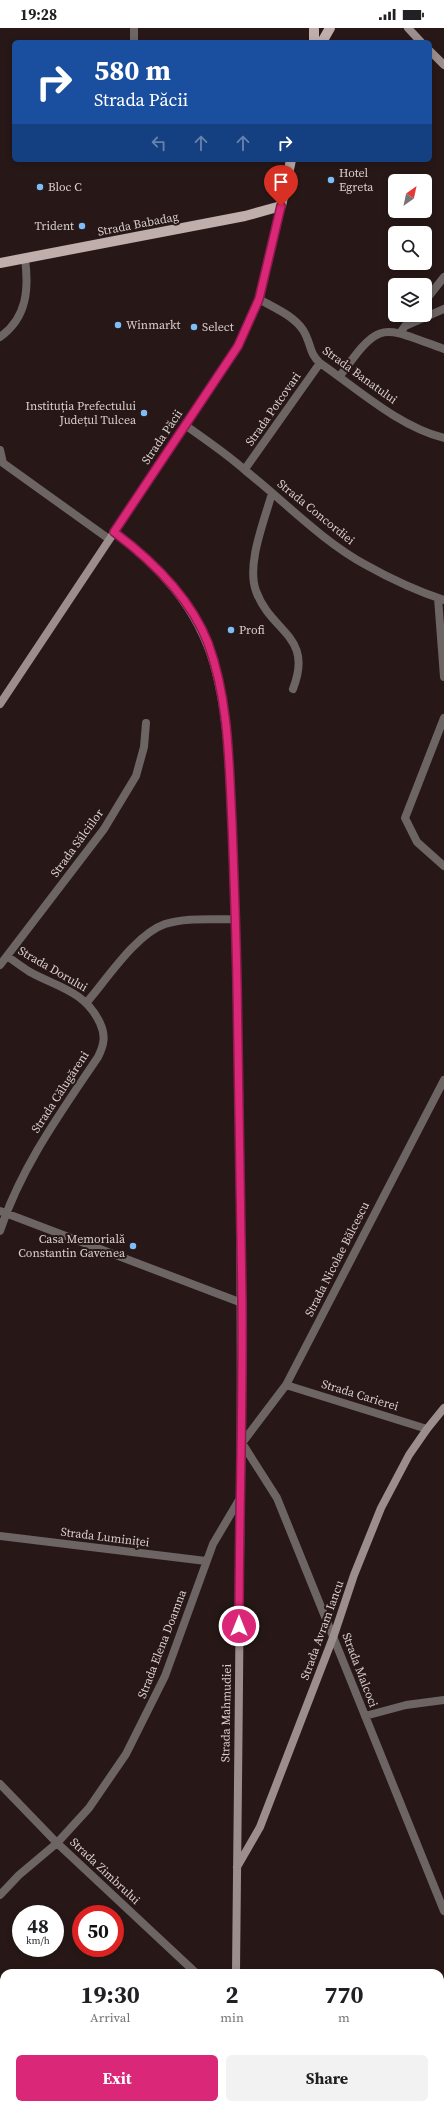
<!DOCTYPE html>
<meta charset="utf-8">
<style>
body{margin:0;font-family:"Source Serif 4",serif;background:#f2f2f2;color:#202124;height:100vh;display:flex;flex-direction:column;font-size:15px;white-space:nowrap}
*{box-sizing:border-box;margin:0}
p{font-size:13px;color:#757577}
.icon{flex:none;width:22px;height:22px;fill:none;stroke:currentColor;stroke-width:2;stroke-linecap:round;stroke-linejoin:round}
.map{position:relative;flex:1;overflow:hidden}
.sheet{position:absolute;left:0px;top:1941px;width:444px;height:140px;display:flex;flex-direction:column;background:#fff;border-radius:12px 12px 0 0;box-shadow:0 2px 6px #0003}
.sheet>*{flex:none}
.banner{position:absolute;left:12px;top:12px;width:420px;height:122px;border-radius:6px;box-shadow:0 2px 6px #0003;background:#1a4fa0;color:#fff;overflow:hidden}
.needle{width:26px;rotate:33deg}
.fabs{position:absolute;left:388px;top:146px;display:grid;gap:8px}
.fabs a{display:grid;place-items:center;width:44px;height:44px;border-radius:6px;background:#fff;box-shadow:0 2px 6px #0003;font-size:20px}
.speed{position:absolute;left:12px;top:1877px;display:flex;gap:8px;font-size:20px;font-weight:700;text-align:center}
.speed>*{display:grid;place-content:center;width:52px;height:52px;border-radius:50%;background:#fff;box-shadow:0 2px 6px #0003;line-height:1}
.speed small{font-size:10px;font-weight:400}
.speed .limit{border:6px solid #d22;background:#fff;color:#111}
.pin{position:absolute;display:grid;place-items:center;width:34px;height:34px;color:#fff;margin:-41px -17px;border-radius:50% 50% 50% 0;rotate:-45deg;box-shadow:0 0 4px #0007}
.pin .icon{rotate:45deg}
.me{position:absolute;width:44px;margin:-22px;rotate:0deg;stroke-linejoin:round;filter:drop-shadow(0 0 3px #0008)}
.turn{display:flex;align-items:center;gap:14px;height:84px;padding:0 16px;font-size:18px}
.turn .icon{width:52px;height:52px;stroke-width:2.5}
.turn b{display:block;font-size:28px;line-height:34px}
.lanes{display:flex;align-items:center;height:38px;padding:0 16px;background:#0003;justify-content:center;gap:20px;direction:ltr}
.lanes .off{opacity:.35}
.eta{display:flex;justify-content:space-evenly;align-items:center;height:68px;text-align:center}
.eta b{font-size:24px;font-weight:700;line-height:28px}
.primary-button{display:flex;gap:8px;margin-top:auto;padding:8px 16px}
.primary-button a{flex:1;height:46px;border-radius:6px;background:#db2777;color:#fff;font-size:16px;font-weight:700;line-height:46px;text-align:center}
.primary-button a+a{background:#f2f2f2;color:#202124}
.status{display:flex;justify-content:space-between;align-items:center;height:28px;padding:0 20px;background:#fff;direction:ltr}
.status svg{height:11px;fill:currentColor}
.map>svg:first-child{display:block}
</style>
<div class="status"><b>19:28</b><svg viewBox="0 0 49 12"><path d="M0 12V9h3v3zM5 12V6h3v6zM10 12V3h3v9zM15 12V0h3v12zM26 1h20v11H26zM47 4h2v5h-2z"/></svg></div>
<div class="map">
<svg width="444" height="2081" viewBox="0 0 444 2081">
<rect width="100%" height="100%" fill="#271817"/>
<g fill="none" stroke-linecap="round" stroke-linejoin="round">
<!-- street -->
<path stroke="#6d6464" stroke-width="8" d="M134 14V0
M259 271C274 280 293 287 303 302 311 314 309 326 320 335 359 362 398 398 444 410
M425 273 444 249
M400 305 405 298 444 281
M0 309C27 290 29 261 25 231
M340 348C381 291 380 298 444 321
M185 397C206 412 227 426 246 443 285 474 322 513 366 537 391 551 417 563 444 572
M0 422 3 435 109 511
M245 441 320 335
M272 465C265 491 246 536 256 563 271 605 314 607 293 661
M438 570 444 649
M444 690 405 790 417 814 444 838
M0 937 104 801 136 748 144 719 146 695
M87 974C107 951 136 906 165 896 187 889 213 892 236 891
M444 1052 286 1357 242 1415 277 1470 444 1883
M0 1183 242 1275
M0 1203C21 1139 61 1084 98 1029 104 1017 106 1008 100 995 85 963 57 959 30 944 22 939 14 933 7 928
M286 1357 427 1401
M0 1508 206 1533
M365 1688 406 1677 444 1672
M0 1756 57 1815 196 1945
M0 1867 19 1847 57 1815 89 1780 126 1726 165 1648 213 1516 239 1472
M294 2077 310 2081
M196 2081 199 2077"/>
<!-- secondary -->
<path stroke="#9c8e8c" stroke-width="8" d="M408 0 421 14
M430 23 444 37
M114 504C160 539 198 580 214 637 229 690 229 746 232 800 235 877 237 953 238 1030 244 1335 239 1640 236 1945
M0 676 238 318 259 271 281 178
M237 1839 260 1799 334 1607 354 1547 381 1480 409 1427 427 1401 444 1380
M233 2081V2077"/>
<!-- primary -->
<path stroke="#c0aeac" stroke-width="10" d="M314 0V14
M322 14 330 0
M0 235 245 188 281 178 291 132"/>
</g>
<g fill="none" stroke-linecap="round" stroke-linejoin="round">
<defs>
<path id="route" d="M239 1598C239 1490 243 1382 242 1274 241 1167 239 1061 237 955 236 902 234 849 232 795 229 736 229 672 208 615 190 569 153 533 114 504L238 318 259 271 281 178"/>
</defs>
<!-- route casing -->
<use href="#route" stroke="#8e194d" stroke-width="10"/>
<!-- route -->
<use href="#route" stroke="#db2777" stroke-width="7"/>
</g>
<!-- markers -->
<g fill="#7dbef9" stroke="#271817" stroke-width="1.5">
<circle cx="331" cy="152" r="4"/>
<circle cx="40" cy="159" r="4"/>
<circle cx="82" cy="198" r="4"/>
<circle cx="118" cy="297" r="4"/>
<circle cx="194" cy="299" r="4"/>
<circle cx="144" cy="385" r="4"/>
<circle cx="231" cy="602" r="4"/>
<circle cx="133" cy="1218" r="4"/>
</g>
<g text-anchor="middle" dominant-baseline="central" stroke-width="4" stroke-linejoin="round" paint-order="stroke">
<!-- poi labels -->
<g font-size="12" fill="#dacfce" stroke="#271817" text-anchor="start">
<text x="339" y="145">Hotel<tspan x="339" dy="14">Egreta</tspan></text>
<text x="48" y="159">Bloc C</text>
<text x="74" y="198" text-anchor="end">Trident</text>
<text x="126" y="297">Winmarkt</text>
<text x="202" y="299">Select</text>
<text x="136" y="378" text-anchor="end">Instituția Prefectului<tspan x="136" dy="14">Județul Tulcea</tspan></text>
<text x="239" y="602">Profi</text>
<text x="125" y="1211" text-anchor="end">Casa Memorială<tspan x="125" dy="14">Constantin Gavenea</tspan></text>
</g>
<!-- street labels -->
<g font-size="12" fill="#dacfce" stroke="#271817">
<text transform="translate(138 196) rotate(-11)">Strada Babadag</text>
<text transform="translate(360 347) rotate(36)">Strada Banatului</text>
<text transform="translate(273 381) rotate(-55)">Strada Potcovari</text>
<text transform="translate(162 409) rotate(-56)">Strada Păcii</text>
<text transform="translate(316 484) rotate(39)">Strada Concordiei</text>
<text transform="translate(77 815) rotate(-54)">Strada Sălciilor</text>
<text transform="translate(53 941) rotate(30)">Strada Dorului</text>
<text transform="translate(60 1064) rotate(-57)">Strada Călugăreni</text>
<text transform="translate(337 1231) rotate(-63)">Strada Nicolae Bălcescu</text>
<text transform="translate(360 1367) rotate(17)">Strada Carierei</text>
<text transform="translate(105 1509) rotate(7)">Strada Luminiței</text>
<text transform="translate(322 1602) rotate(-70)">Strada Avram Iancu</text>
<text transform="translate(162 1616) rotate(-69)">Strada Elena Doamna</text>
<text transform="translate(360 1642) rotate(69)">Strada Malcoci</text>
<text transform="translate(226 1685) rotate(-89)">Strada Mahmudiei</text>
<text transform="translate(105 1843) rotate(43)">Strada Zimbrului</text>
</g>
</g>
</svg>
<div class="fabs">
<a><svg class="needle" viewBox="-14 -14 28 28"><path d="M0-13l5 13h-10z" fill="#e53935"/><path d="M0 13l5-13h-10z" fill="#757577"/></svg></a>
<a><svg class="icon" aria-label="search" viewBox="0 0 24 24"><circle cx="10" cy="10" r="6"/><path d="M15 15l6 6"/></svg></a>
<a><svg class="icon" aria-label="layers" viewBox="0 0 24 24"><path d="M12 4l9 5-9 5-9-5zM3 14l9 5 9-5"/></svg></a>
</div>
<div class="speed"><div>48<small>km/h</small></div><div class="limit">50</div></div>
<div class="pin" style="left:281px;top:178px;background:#d93025"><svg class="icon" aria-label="arrive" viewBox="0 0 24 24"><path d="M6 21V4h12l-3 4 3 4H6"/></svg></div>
<svg class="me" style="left:239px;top:1598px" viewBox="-20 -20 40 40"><circle r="17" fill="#db2777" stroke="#fff" stroke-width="3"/><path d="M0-11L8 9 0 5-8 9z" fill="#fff"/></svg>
<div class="banner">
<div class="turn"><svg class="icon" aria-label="right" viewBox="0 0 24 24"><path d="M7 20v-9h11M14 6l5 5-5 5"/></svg><div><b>580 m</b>Strada Păcii</div></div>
<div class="lanes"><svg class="icon off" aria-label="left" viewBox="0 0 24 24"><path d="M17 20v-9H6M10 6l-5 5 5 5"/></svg><svg class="icon off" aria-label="ahead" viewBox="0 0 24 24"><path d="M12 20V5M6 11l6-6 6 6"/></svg><svg class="icon off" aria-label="ahead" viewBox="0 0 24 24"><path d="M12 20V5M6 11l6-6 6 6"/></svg><svg class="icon" aria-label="right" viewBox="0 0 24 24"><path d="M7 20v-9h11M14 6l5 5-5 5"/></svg></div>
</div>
<section class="sheet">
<div class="eta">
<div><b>19:30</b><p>Arrival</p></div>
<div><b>2</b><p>min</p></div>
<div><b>770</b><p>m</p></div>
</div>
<div class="primary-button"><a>Exit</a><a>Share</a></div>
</section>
</div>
